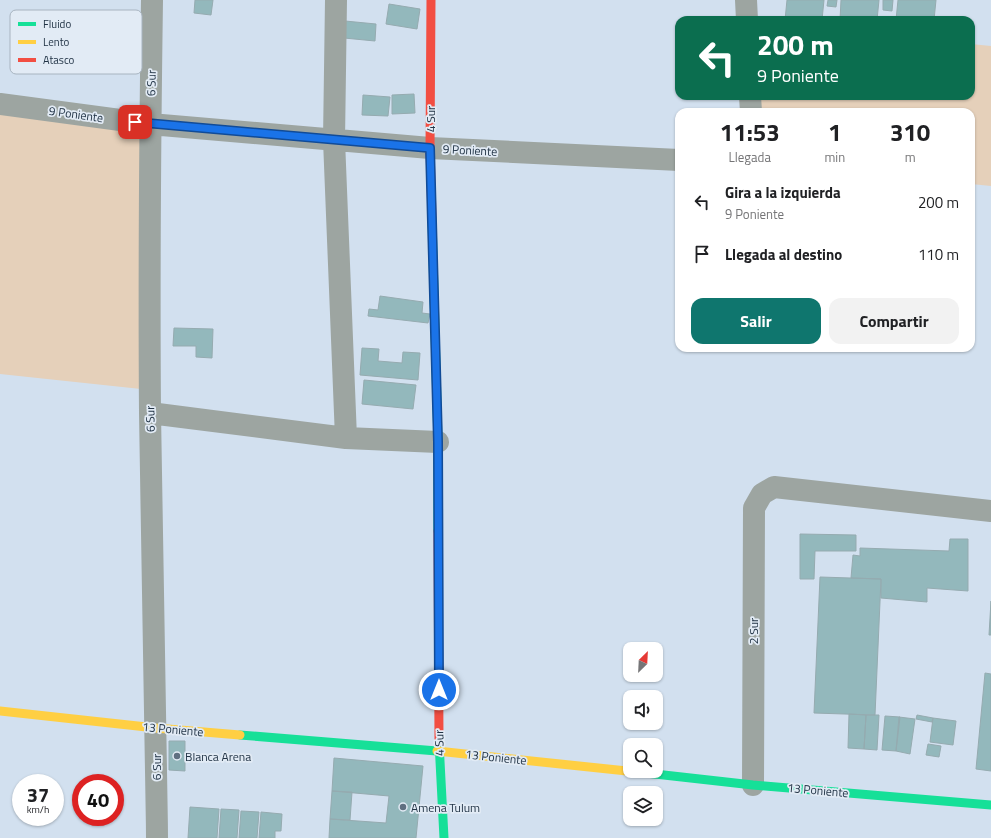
<!DOCTYPE html>
<html lang="es">
<style>
body{margin:0;font-family:"Titillium Web",sans-serif;background:#f2f2f2;color:#202124;height:100vh;display:flex;flex-direction:column;font-size:15px;white-space:nowrap}
*{box-sizing:border-box;margin:0}
p{font-size:13px;color:#757577}
.icon{flex:none;width:22px;height:22px;fill:none;stroke:currentColor;stroke-width:2;stroke-linecap:round;stroke-linejoin:round}
.map{position:relative;flex:1;overflow:hidden}
.sheet{position:absolute;left:675px;top:108px;width:300px;height:244px;display:flex;flex-direction:column;background:#fff;border-radius:12px;box-shadow:0 1px 3px #0004}
.sheet>*{flex:none}
.top-card{position:absolute;left:675px;top:16px;width:300px;height:84px;border-radius:12px;box-shadow:0 1px 3px #0004;background:#0b6e4f;color:#fff;overflow:hidden}
.needle{width:26px;rotate:24deg}
.fabs{position:absolute;left:623px;top:642px;display:grid;gap:8px}
.fabs a{display:grid;place-items:center;width:40px;height:40px;border-radius:8px;background:#fff;box-shadow:0 1px 3px #0004;font-size:20px}
.speed{position:absolute;left:12px;top:774px;display:flex;gap:8px;font-size:20px;font-weight:700;text-align:center}
.speed>*{display:grid;place-content:center;width:52px;height:52px;border-radius:50%;background:#fff;box-shadow:0 1px 3px #0004;line-height:1}
.speed small{font-size:10px;font-weight:400}
.speed .limit{border:6px solid #d22;background:#fff;color:#111}
.pin{position:absolute;display:grid;place-items:center;width:34px;height:34px;color:#fff;margin:-17px;border-radius:8px;box-shadow:0 2px 6px #0006}
.me{position:absolute;width:44px;margin:-22px;rotate:0deg;stroke-linejoin:round;filter:drop-shadow(0 0 3px #0008)}
.turn{display:flex;align-items:center;gap:14px;height:84px;padding:0 16px;font-size:18px}
.turn .icon{width:52px;height:52px;stroke-width:2.5}
.turn b{display:block;font-size:28px;line-height:34px}
.eta{display:flex;justify-content:space-evenly;align-items:center;height:68px;text-align:center}
.eta b{font-size:24px;font-weight:700;line-height:28px}
.cta{display:flex;gap:8px;margin-top:auto;padding:8px 16px}
.cta a{flex:1;height:46px;border-radius:12px;background:#0f766e;color:#fff;font-size:16px;font-weight:700;line-height:46px;text-align:center}
.cta a+a{background:#f2f2f2;color:#202124}
ul{padding:0;list-style:none}
li{display:flex;align-items:center;gap:12px;height:52px;padding:0 16px}
li div{flex:1}
li b{display:block;font-size:15px}
li em{font-style:normal}
.map>svg:first-child{display:block}
</style>
<div class="map">
<svg width="991" height="838" viewBox="0 0 991 838">
<rect width="100%" height="100%" fill="#d2e0ef"/>
<!-- green -->
<path fill="#e5d0ba" d="M971 44 991 46V186L971 184V112H757L756 96H971Z
M0 110 144 129 141 389 0 374Z"/>
<!-- building -->
<path fill="#93b8bc" stroke="#95abb0" d="M195 0H213L211 15 194 13Z
M787 0H824L822 20H785Z
M828 0H837L836 7 827 6Z
M841 0H879L877 20H840Z
M883 0H893L892 11 883 10Z
M898 0H936L934 20H896Z
M389 4 420 9 417 29 386 24Z
M345 21 376 24 375 41 344 38Z
M414 94 415 113 392 114V95Z
M363 95 390 97 388 116 362 115Z
M380 296 423 302 422 313 430 314 428 323 368 316 369 309 378 310Z
M174 328 213 329 212 358 196 357V346H173Z
M362 348 379 349 378 361 402 363 403 352 420 353 418 380 360 375Z
M364 380 416 385 413 409 362 404Z
M800 534 856 535V551H815L814 579H800Z
M950 539H968V591L927 588V602L881 598V579L851 578 853 555 860 556V548L949 551Z
M820 577 881 579 875 715 814 713Z
M991 601V635H989Z
M985 673 991 674V771L976 769Z
M849 714 866 715 864 749 848 748Z
M866 715H879L877 750 864 749Z
M917 715 933 718 932 722 916 719Z
M885 716 900 717 896 751 882 750Z
M899 717 915 719 910 754 896 751Z
M933 718 956 721 953 745 930 742Z
M169 741H185V771L169 770Z
M928 744 941 746 939 757 926 755Z
M334 758 423 766 416 838H329L330 819 386 823 389 796 332 791Z
M332 791 352 792 350 820 330 819Z
M190 807 219 809 217 838H188Z
M221 809 239 810 237 838H219Z
M241 811 259 812 257 838H239Z
M261 812 282 814 281 831H275V838H259Z"/>
<g fill="none" stroke-linecap="round" stroke-linejoin="round">
<!-- street -->
<path stroke="#9da5a1" stroke-width="22" d="M152 0C150 138 149 275 150 413 151 554 156 696 157 838
M336 0 334 140 346 438
M746 0 747 20
M750 96 751 112
M0 104 150 124 430 148 679 160
M150 413 346 438 438 442
M753 785 754 508 762 494 774 487 991 511"/>
<!-- fast -->
<path stroke="#16e098" stroke-width="9" d="M432 218 438 442V531
M240 735 437 751
M439 742 444 838
M646 773 753 785 991 805"/>
<!-- slow -->
<path stroke="#ffcf43" stroke-width="9" d="M0 711 156 728 240 735
M437 751 646 773"/>
<!-- jam -->
<path stroke="#f24e42" stroke-width="9" d="M431 0 430 148 432 218
M438 531 439 742"/>
</g>
<g fill="none" stroke-linecap="round" stroke-linejoin="round">
<defs>
<path id="route" d="M135 122 430 148 438 442 439 690"/>
</defs>
<!-- route casing -->
<use href="#route" stroke="#114b97" stroke-width="10"/>
<!-- route -->
<use href="#route" stroke="#1a73e8" stroke-width="7"/>
</g>
<!-- markers -->
<g fill="#607081" stroke="#e2ebf5" stroke-width="1.5">
<circle cx="177" cy="756" r="4"/>
<circle cx="403" cy="807" r="4"/>
</g>
<g text-anchor="middle" dominant-baseline="central" stroke-width="3.5" stroke-linejoin="round" paint-order="stroke">
<!-- street labels -->
<g font-size="12" fill="#223446" stroke="#e2ebf5">
<text transform="translate(151 83) rotate(-89)">6 Sur</text>
<text transform="translate(76 114) rotate(8)">9 Poniente</text>
<text transform="translate(430 119) rotate(-90)">4 Sur</text>
<text transform="translate(470 150) rotate(3)">9 Poniente</text>
<text transform="translate(150 419) rotate(-91)">6 Sur</text>
<text transform="translate(753 631) rotate(-90)">2 Sur</text>
<text transform="translate(173 729) rotate(5)">13 Poniente</text>
<text transform="translate(439 743) rotate(-91)">4 Sur</text>
<text transform="translate(496 757) rotate(6)">13 Poniente</text>
<text transform="translate(156 767) rotate(-90)">6 Sur</text>
<text transform="translate(818 790) rotate(5)">13 Poniente</text>
</g>
<!-- poi labels -->
<g font-size="12" fill="#223446" stroke="#e2ebf5" text-anchor="start">
<text x="185" y="756">Blanca Arena</text>
<text x="411" y="807">Amena Tulum</text>
</g>
</g>
<!-- legend -->
<rect x="10" y="10" width="132" height="64" rx="6" fill="#e2ebf5" stroke="#a8b4c0" stroke-width="1"/>
<rect x="18" y="22" width="18" height="4" fill="#16e098"/>
<rect x="18" y="40" width="18" height="4" fill="#ffcf43"/>
<rect x="18" y="58" width="18" height="4" fill="#f24e42"/>
<g font-size="11" fill="#223446">
<text x="43" y="28">Fluido</text>
<text x="43" y="46">Lento</text>
<text x="43" y="64">Atasco</text>
</g>
</svg>
<div class="fabs">
<a><svg class="needle" viewBox="-14 -14 28 28"><path d="M0-13l5 13h-10z" fill="#e53935"/><path d="M0 13l5-13h-10z" fill="#757577"/></svg></a>
<a><svg class="icon" aria-label="sound" viewBox="0 0 24 24"><path d="M4 9h4l5-4v14l-5-4H4zM17 9q2 3 0 6"/></svg></a>
<a><svg class="icon" aria-label="search" viewBox="0 0 24 24"><circle cx="10" cy="10" r="6"/><path d="M15 15l6 6"/></svg></a>
<a><svg class="icon" aria-label="layers" viewBox="0 0 24 24"><path d="M12 4l9 5-9 5-9-5zM3 14l9 5 9-5"/></svg></a>
</div>
<div class="speed"><div>37<small>km/h</small></div><div class="limit">40</div></div>
<div class="pin" style="left:135px;top:122px;background:#d93025"><svg class="icon" aria-label="arrive" viewBox="0 0 24 24"><path d="M6 21V4h12l-3 4 3 4H6"/></svg></div>
<svg class="me" style="left:439px;top:690px" viewBox="-20 -20 40 40"><circle r="17" fill="#1a73e8" stroke="#fff" stroke-width="3"/><path d="M0-11L8 9 0 5-8 9z" fill="#fff"/></svg>
<div class="top-card">
<div class="turn"><svg class="icon" aria-label="left" viewBox="0 0 24 24"><path d="M17 20v-9H6M10 6l-5 5 5 5"/></svg><div><b>200 m</b>9 Poniente</div></div>
</div>
<section class="sheet">
<div class="eta">
<div><b>11:53</b><p>Llegada</p></div>
<div><b>1</b><p>min</p></div>
<div><b>310</b><p>m</p></div>
</div>
<ul>
<li><svg class="icon" aria-label="left" viewBox="0 0 24 24"><path d="M17 20v-9H6M10 6l-5 5 5 5"/></svg><div><b>Gira a la izquierda</b><p>9 Poniente</p></div><em>200 m</em></li>
<li><svg class="icon" aria-label="arrive" viewBox="0 0 24 24"><path d="M6 21V4h12l-3 4 3 4H6"/></svg><div><b>Llegada al destino</b></div><em>110 m</em></li>
</ul>
<div class="cta"><a>Salir</a><a>Compartir</a></div>
</section>
</div>
